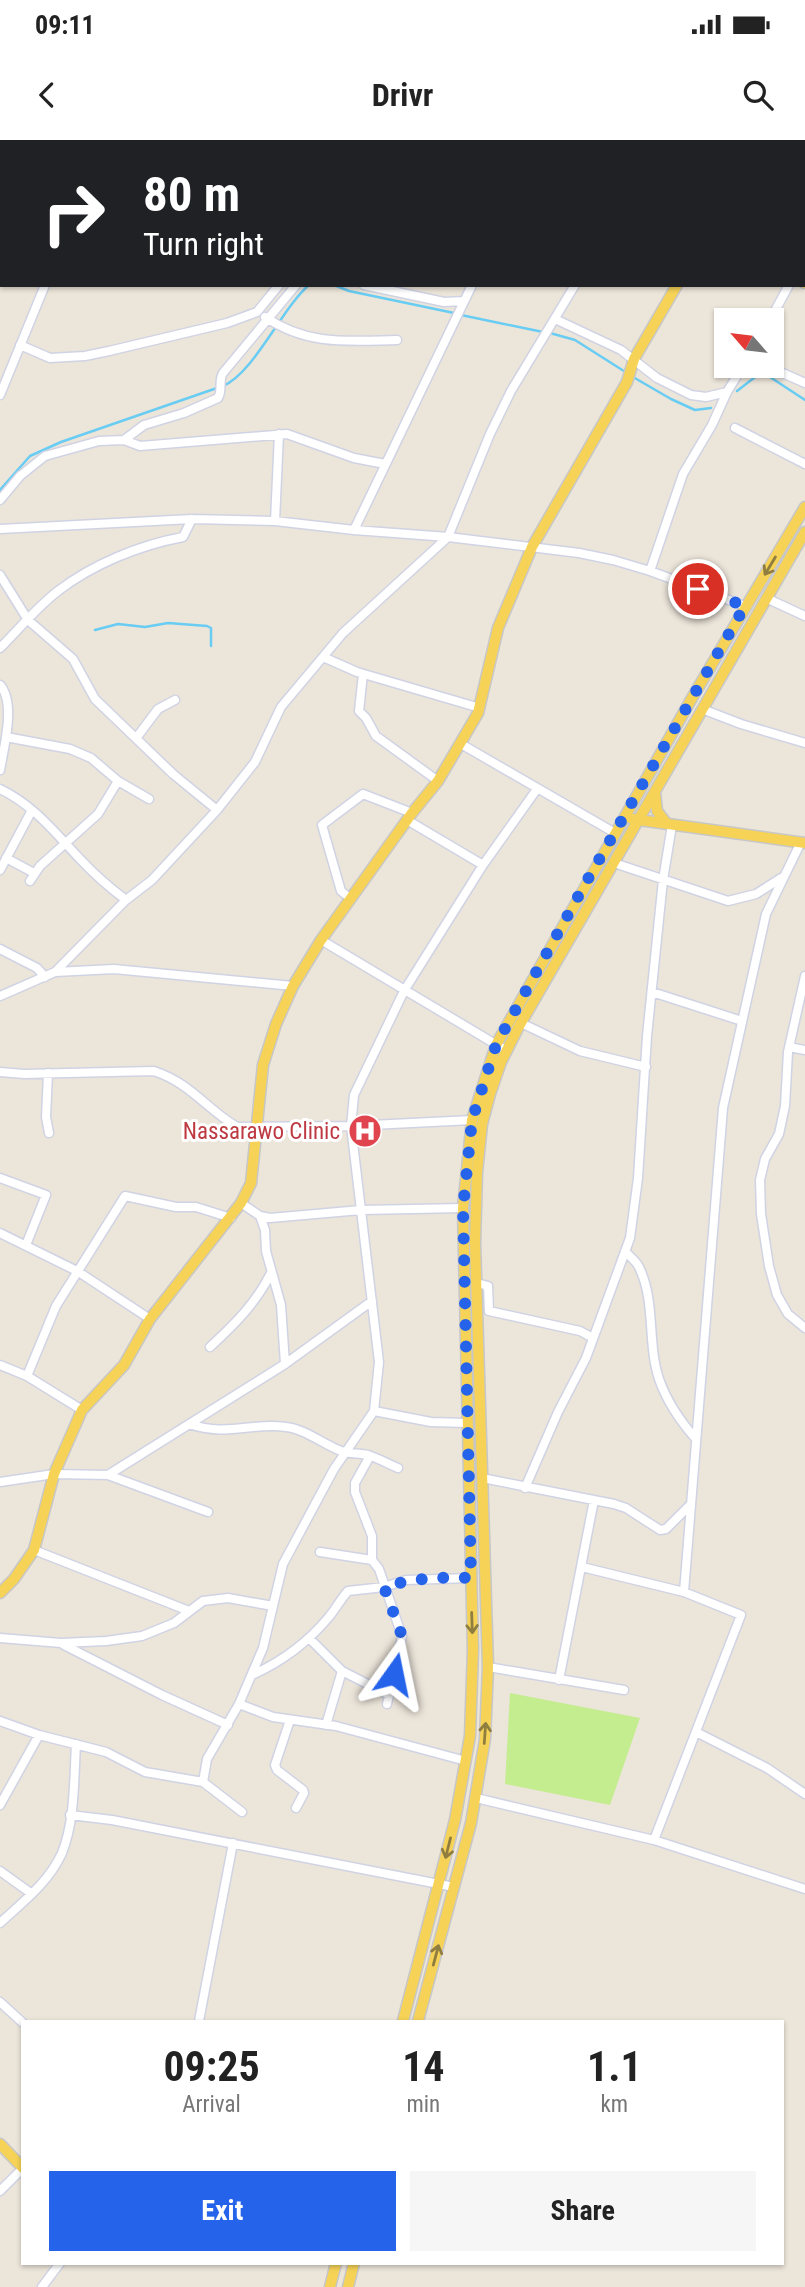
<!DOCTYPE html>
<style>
body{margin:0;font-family:"Roboto Condensed",sans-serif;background:#f6f6f6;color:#222;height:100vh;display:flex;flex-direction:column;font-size:26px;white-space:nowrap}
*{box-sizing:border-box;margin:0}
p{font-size:23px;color:#767676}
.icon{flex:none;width:38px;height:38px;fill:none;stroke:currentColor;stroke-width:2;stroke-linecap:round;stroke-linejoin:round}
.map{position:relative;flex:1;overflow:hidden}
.details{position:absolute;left:21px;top:1880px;width:763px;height:245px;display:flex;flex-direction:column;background:#fff;border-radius:0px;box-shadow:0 2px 5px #0004}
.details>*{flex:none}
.guide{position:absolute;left:0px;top:0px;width:805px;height:147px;box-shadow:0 2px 5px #0004;background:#202124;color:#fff;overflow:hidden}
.needle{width:46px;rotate:298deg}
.fabs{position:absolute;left:714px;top:168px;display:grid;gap:14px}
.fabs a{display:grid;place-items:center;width:70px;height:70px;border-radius:0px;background:#fff;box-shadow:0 2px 5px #0004;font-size:35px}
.pin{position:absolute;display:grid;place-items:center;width:60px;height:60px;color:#fff;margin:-30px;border:4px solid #fff;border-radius:50%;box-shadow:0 2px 7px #0007}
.me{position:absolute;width:77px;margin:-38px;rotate:12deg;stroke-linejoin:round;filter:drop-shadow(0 0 5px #0008)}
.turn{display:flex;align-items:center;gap:24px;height:147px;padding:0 28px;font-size:32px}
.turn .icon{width:91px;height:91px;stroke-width:2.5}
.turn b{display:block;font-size:49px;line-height:60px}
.eta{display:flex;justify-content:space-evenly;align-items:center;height:119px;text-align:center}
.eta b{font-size:42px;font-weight:700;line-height:49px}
.primary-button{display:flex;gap:14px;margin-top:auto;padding:14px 28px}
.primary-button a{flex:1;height:80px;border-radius:0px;background:#2563eb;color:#fff;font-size:28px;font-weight:700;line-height:80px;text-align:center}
.primary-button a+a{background:#f6f6f6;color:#222}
.status{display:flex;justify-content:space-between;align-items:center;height:49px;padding:0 35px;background:#fff;direction:ltr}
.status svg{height:19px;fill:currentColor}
header{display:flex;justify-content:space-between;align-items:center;height:91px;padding:0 28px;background:#fff;font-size:32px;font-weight:700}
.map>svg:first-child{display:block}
</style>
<div class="status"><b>09:11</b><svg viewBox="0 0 49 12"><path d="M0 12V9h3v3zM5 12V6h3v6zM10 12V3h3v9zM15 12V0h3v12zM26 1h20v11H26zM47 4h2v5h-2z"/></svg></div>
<header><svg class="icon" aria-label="back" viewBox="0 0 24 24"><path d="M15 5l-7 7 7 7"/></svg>Drivr<svg class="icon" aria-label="search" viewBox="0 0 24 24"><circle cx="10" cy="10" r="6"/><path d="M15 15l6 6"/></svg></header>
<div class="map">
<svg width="805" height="2147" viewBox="0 0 805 2147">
<rect width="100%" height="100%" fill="#ece5da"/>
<!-- pitch -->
<path fill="#c4ed90" d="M510 1553 640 1578 610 1665 505 1644Z"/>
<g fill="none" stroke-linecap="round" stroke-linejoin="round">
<!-- stream -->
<path stroke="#69ccf3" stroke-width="2.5" d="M334 145 349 151 454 173
M461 175 543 192
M550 193 575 200 627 233
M633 237 671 259 695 270 711 268
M223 246C254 233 282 168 309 145
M737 251 759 234 770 237 805 260
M0 350 30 316 61 302 217 248
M95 490 118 484 145 487 168 483 207 486 211 488V506"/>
<defs>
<path id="minor" d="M15 0 18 2
M790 0 794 2
M112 2 113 0
M339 2 340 0
M541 2 542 0
M648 2 649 0
M763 2 764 0
M803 6 805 7
M0 90 2 85
M0 103H2
M803 110 805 107
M0 140H2
M364 145 444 162 464 161
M265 177C308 206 348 201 397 200
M555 179 621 210 657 238 691 255 706 257 727 252
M770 180 789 145
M20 205 50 218 85 216 109 211 227 183 257 172 279 145
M767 226 805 243
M0 255 45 145
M735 288 805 324
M124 300 144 285 184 273 218 258C223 250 218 241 223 233L296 145
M0 360 20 336 45 316 99 301 124 300 140 306 287 294 354 318 385 324
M275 381 279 294
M0 389 192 379 275 381 354 390 448 397 579 413 613 420 650 431 745 466
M354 390 472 145
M650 431 683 334 712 285 727 252 743 226
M0 435 28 480 73 519 95 559 173 634 217 670
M766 458 805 476
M0 508C19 489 37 467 58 451 93 424 140 405 183 397L192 379
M323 517 357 532 480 568
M363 534 359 571 366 578 376 596 438 641
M0 545C16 563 4 607 0 630
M702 569 741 584 805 603
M6 597 70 609 91 618 118 641 149 659
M137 597 158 569 175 560
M461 604 615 693
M0 649C34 665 56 694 81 720 95 735 110 748 126 760
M407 680 483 725
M6 718 34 733
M614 723 728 761 756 754 781 738
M0 730 32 670
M30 741 40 726 98 674 118 641
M351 759 341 751 322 685 363 654 412 673
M321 800 507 911
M0 809 37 828 45 837
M55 832 114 829 293 846
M805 836 788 912 785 966 779 994 765 1019 760 1040 761 1074 769 1126 777 1155 788 1174 805 1188
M652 852 742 881
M0 856 55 832 126 760 152 740 217 670 255 622 281 567 343 493 448 397 490 294 511 251 575 145
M521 883 580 911 646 927
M789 907 805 910
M0 932 24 934 154 931C192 944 205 968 237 987L351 986 472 980
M48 933 46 977 49 993
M0 1038 46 1055 26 1105
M241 1063 260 1076 270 1078 361 1070 463 1068
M260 1076 265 1090 266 1111 281 1165 285 1224
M0 1093 77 1131 150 1179
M625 1111C629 1116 636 1121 639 1127 656 1162 647 1203 659 1239 667 1262 680 1281 696 1299
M477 1143 488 1146 489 1171 580 1191 593 1198
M210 1207C235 1184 256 1163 271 1133
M0 1225 27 1236 82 1270
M27 1236 56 1166 125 1056 176 1067H196L231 1078
M374 1271 431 1282 467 1283
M189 1284C228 1297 250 1282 286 1287 305 1289 323 1304 341 1311 349 1314 359 1313 368 1315 378 1318 388 1324 398 1328
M370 1316 355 1343V1352L372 1396V1420
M108 1335 208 1372
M482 1338 614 1364 626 1368 660 1390 666 1389 691 1364
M0 1342 54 1334 108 1335 285 1224 372 1161
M525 1348 558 1272 586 1218 630 1098 638 1038 647 896 663 740 672 685
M34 1410 189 1471
M320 1412 372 1420 379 1429 402 1496 387 1564
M582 1427 684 1452 741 1475 654 1700 805 1749
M684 1452 723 968 766 774 801 702
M0 1498 61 1503 106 1501 142 1496 174 1483 203 1461 228 1458 273 1466
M309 1498 342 1531 389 1555
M64 1505 162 1555 228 1585
M488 1527 624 1550
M252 1535C281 1522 307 1503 328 1478 335 1470 340 1460 348 1451L384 1447 406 1440 471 1438
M559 1540 594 1360
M239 1564 273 1577 336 1586 466 1621
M290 1580 275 1625 277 1630 303 1650 304 1653 296 1668
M0 1581 39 1595 106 1612 145 1632 203 1642
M326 1585 342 1531
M696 1592 767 1628 805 1654
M476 1658 654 1700
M0 1665 39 1595
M242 1672 203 1642 207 1619 239 1564 263 1508 283 1424 334 1329 374 1271 379 1222 351 986 354 955 404 851 483 725 537 649
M70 1675 112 1680 454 1747
M0 1731 32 1754
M0 1783C23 1762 49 1742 62 1713 75 1681 74 1638 76 1604
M0 1862 23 1883
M199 1881 233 1703
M0 2051 23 2028
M42 2147 60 2123"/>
<path id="major" d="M328 0 331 2
M351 0 354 2
M803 128 805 129
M803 142 805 143
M655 653 657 671 667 684
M632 679 805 703
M0 1453 14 1439 34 1410 54 1334 82 1270 124 1225 150 1179 241 1063 251 1043 263 925 276 884 293 846 321 800 412 673 438 641 478 573 498 488 532 407 627 242 634 219 677 145
M403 1881 455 1680 470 1596 473 1510 463 1068 472 980 496 905 692 558 805 367
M418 1881 471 1683 485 1599 488 1527 475 1103 477 1032 482 984 490 954 501 922 518 888 805 392
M0 2004 23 2028
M330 2147 336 2123
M348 2147 354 2123"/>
</defs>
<!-- minor casing -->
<use href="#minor" stroke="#d0d3e3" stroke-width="11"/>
<!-- major casing -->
<use href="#major" stroke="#c7c7c7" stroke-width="13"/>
<!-- minor -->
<use href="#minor" stroke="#fff" stroke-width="8"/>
<!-- major -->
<use href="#major" stroke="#f6d356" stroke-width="10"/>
</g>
<!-- one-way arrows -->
<defs><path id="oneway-shaft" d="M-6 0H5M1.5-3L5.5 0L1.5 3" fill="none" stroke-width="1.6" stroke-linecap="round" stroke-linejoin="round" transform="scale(1.75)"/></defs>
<g stroke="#907e40">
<use href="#oneway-shaft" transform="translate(770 426) rotate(121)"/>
<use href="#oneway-shaft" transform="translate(472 1483) rotate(88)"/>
<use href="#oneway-shaft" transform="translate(485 1593) rotate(-86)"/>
<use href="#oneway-shaft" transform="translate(448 1708) rotate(104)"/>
<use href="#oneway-shaft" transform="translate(436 1815) rotate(-75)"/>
</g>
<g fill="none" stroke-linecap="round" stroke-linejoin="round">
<!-- route -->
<path stroke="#2563eb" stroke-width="12" stroke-dasharray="0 21.6" d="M394 1534 402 1496 384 1447C413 1438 440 1437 471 1438L463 1068 472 980 496 905 585 744 745 466 698 449"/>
</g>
<!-- icons -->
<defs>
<symbol id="hospital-disc" viewBox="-11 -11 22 22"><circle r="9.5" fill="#e0444e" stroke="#fff"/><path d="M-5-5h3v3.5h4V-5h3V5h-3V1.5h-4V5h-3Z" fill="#fff"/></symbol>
</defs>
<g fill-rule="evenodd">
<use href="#hospital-disc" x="346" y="972" width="38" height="38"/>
</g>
<g text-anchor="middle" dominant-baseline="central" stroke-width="6" stroke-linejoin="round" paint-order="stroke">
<!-- health labels -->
<g font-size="23" fill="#be3a42" stroke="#fff" text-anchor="end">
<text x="340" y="991">Nassarawo Clinic</text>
</g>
</g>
</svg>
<div class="fabs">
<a><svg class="needle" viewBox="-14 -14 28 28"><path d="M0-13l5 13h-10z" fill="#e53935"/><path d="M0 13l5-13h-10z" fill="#767676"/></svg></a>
</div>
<div class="pin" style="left:698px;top:449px;background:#d93025"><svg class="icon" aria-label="arrive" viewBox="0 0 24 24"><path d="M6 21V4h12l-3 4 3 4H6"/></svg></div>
<svg class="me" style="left:394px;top:1534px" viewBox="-20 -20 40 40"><path d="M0-17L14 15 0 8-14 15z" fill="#2563eb" stroke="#fff" stroke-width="4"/></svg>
<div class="guide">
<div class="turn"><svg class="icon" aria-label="right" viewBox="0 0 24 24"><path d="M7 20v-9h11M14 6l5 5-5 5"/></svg><div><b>80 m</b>Turn right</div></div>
</div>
<section class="details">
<div class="eta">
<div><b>09:25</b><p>Arrival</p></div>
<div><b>14</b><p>min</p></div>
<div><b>1.1</b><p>km</p></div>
</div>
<div class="primary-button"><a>Exit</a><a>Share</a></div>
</section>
</div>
